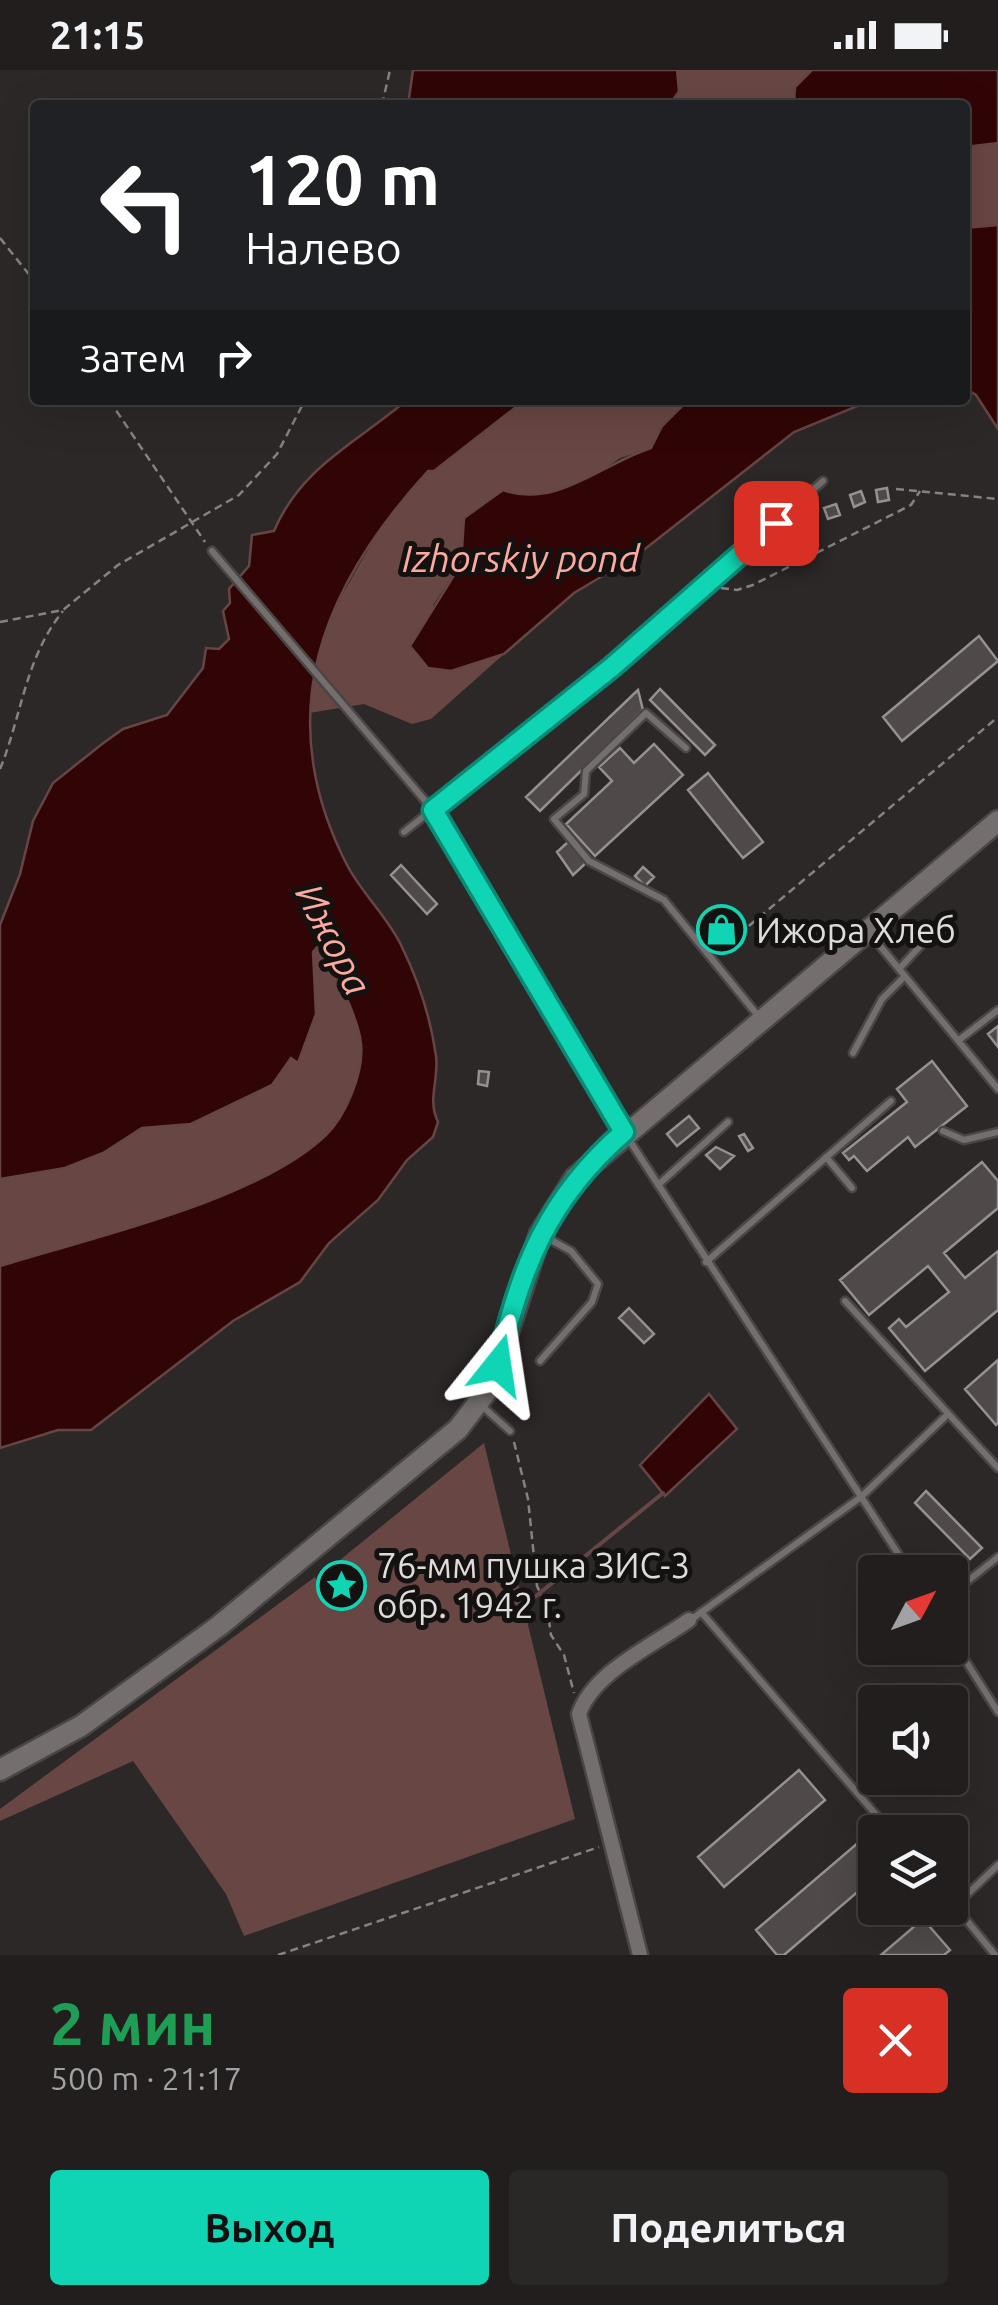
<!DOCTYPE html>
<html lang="ru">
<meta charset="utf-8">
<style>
body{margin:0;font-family:Ubuntu,sans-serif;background:#2a2727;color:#f1f3f6;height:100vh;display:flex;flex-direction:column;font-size:38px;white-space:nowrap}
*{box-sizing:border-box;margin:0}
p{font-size:32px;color:#a2a2a4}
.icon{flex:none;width:55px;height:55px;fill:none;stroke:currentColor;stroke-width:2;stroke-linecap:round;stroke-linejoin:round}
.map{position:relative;height:1885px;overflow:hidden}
.panel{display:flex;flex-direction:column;background:#221e1e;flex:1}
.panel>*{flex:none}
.banner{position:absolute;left:30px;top:30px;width:940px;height:305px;border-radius:10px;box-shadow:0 10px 40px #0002,0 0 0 2px #3f3c3c;background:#202124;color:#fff;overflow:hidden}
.needle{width:65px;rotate:49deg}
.fabs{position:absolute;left:858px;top:1485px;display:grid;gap:20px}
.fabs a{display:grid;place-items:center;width:110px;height:110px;border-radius:10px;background:#221e1e;box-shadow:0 10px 40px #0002,0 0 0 2px #3f3c3c;font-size:50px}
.pin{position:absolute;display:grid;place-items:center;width:85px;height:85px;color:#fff;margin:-42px;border-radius:20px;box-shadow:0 5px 15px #0006}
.me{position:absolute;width:110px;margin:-55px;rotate:15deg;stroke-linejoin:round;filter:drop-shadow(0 0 8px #0008)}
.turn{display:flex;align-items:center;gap:35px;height:210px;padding:0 50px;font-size:45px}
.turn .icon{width:130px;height:130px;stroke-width:2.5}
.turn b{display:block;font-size:70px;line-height:85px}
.then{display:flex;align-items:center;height:95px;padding:0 50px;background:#0003;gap:20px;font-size:38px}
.round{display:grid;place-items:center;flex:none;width:105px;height:105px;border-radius:10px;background:#2a2727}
.head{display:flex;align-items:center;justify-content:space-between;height:170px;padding:0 50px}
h1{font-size:60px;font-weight:700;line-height:75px;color:#1e9e55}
.action{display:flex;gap:20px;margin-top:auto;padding:20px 50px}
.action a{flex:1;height:115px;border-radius:10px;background:#0fd5b4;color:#111;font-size:40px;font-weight:700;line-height:115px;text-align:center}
.action a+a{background:#2a2727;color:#f1f3f6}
.status{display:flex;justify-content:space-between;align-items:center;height:70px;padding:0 50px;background:#221e1e;direction:ltr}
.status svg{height:28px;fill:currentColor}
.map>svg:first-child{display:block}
</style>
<div class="status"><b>21:15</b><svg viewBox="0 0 49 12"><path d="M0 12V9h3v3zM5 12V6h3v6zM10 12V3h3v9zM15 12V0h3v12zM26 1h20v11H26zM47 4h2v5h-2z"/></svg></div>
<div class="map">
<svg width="998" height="1885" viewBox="0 0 998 1885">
<rect width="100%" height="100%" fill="#2d2828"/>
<!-- green -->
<path fill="#684643" d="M677 0H812L795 18 794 33 808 35H670L679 21Z
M998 73V155L965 158V77Z
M525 330H688L662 356 651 378 620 388 592 407 550 424 522 427 464 448 461 494 433 535 451 601 504 584 431 649 412 654 364 634 309 643 312 599 325 555 389 443 428 401Z
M320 875C333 899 359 947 361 974 364 1002 347 1046 326 1065 257 1131 92 1167 0 1196V1109L65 1098 103 1083 142 1058 191 1054 272 1015 291 987 298 992 316 944 313 882Z
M484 1373 575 1749 244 1866 226 1824 133 1691 0 1751V1739L315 1507 331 1533 353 1513 340 1490Z"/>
<!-- water -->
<path fill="#310505" stroke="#654545" stroke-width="2.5" d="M413 0H677L679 21 670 35H408Z
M812 0H998V73L965 77V35L794 33 795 17Z
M998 155V359L976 325 965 318V158Z
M407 330H525L434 401H428C321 518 270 645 347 795 362 824 389 848 402 877 418 910 431 950 436 986 439 1011 427 1029 438 1052L433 1067 407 1090 378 1130 329 1173 300 1212 233 1251 91 1360H58L0 1378V1196C93 1167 257 1131 326 1065 346 1046 364 1002 361 974 359 949 333 897 319 875L313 882 316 944 298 993 291 988 272 1015 191 1054 142 1058 103 1083 65 1098 0 1109V855L20 804 33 751 53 713 102 674 123 659 167 645 203 598 206 578 219 579 229 569 223 541 230 533 229 519 249 496 252 465 274 461C301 397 356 373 407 330Z
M688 330H872L794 362 636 486 574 523 504 584 451 601 428 598 410 576 461 494 464 448 503 420C557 439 601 394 651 378L662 356Z
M709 1324 737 1359 665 1426 640 1395Z"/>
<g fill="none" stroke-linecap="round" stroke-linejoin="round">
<!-- stream -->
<path stroke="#654545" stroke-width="4" d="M525 1535 663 1423"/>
</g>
<!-- building -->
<path fill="#4f4949" stroke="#969190" stroke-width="2.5" d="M887 418 889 430 878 432 876 420Z
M861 421 865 432 854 437 850 425Z
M836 434 840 445 828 449 824 438Z
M979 566 998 591 902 671 883 647Z
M660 619 715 675 705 685 650 630Z
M638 620 643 640 540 741 526 727Z
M654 674 683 705 595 786 566 754 612 711 599 697 620 678 634 693Z
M708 703 763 772 743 788 688 720Z
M568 772 587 792 573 805 557 782Z
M401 795 437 834 427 844 391 805Z
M643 797 654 807 645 816 635 806Z
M721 853 729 861 721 868 714 859Z
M998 956V977L988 964Z
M932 991 967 1036 915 1077 908 1067 867 1101 854 1086 849 1090 843 1083 907 1032 897 1019Z
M479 1001 489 1002 487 1016 478 1014Z
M689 1046 699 1058 677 1076 667 1064Z
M744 1064 753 1078 748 1081 739 1066Z
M716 1077 734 1086 720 1099 706 1085Z
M982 1092 998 1111V1138L944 1183 965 1208 998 1181V1240L925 1301 889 1258 899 1249 906 1257 949 1222 928 1196 869 1245 840 1210Z
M629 1238 654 1264 644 1273 619 1248Z
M998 1290V1353L996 1355 965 1319Z
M926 1421 982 1478 970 1489 915 1433Z
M799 1700 825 1730 724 1817 698 1787Z
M859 1772 875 1790V1807L784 1885H777L756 1860Z
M923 1849 950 1880 944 1885H881Z"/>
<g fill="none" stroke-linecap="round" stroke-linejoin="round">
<defs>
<path id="lane" d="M212 481 433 740 624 1062 910 1502
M686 678 646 643 586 701 584 724 554 749 589 791 664 830 759 947
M404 762 612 597 823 411
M871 865 998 1019
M899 899 945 849
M959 970 998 940
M853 983 882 929 905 906
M943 1061 964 1070 998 1062
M826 1087 852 1118
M658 1115 728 1052
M706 1192 891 1031
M845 1231 998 1398
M540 1291 592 1232 598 1214 571 1181 542 1165
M481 1335 510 1361
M950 1525 998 1487
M701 1542 891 1762
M692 1549 861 1427 948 1344
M950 1566 998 1642
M950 1830 995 1885
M955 1836 998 1795"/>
<path id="street" d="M640 1885 579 1644C593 1602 654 1575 689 1550"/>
<path id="secondary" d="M0 1700 81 1656 219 1556 458 1359 490 1317 540 1164 575 1108 998 751"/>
</defs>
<!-- lane casing -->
<use href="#lane" stroke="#4a4646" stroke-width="11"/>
<!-- street casing -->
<use href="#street" stroke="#4a4646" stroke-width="19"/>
<!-- secondary casing -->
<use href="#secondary" stroke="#4a4646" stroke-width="25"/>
<!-- path -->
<path stroke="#878282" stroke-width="2.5" stroke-dasharray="8 5" stroke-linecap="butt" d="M382 35 390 0
M0 168 35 212
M109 330 205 472
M896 419 998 429
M721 518 737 520 753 515 911 435 920 421
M0 552 63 540 118 495 239 425 277 384 305 330
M0 699C22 645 25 588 63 541
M719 881 998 647
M514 1372 528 1429 537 1516 547 1537 551 1565 564 1585 574 1623
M278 1885 599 1777"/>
<!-- lane -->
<use href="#lane" stroke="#746f6e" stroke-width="6"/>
<!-- street -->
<use href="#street" stroke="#746f6e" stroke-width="14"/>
<!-- secondary -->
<use href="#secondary" stroke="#746f6e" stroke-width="20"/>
</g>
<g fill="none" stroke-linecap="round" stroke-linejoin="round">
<defs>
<path id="route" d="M498 1295C520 1198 548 1128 624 1062L433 740 612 597 776 453"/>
</defs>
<!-- route casing -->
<use href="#route" stroke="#0a8a75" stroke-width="25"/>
<!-- route -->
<use href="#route" stroke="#0fd5b4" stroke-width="18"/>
</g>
<!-- icons -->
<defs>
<symbol id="shop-ring" viewBox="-11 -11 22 22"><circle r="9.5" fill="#141211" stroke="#0fd5b4" stroke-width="1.5"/><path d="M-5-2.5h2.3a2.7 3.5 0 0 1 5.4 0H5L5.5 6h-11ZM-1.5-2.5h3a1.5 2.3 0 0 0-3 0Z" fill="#0fd5b4"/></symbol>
<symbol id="sight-ring" viewBox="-11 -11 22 22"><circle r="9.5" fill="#141211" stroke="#0fd5b4" stroke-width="1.5"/><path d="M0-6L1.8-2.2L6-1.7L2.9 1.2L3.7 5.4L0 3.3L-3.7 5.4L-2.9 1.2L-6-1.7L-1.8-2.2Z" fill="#0fd5b4"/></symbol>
</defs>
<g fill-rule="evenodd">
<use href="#shop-ring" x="694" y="832" width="55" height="55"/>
<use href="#sight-ring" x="314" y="1488" width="55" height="55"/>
</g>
<g text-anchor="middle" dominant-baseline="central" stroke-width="10" stroke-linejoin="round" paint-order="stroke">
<!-- poi labels -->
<g font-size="35" fill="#dfdbdb" stroke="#141211" text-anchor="start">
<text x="756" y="860">Ижора Хлеб</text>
<text x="377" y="1495">76-мм пушка ЗИС-3<tspan x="377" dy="40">обр. 1942 г.</tspan></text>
</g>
<!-- water labels -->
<g font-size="38" font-style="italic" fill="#fda9a0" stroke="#141211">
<text x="521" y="488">Izhorskiy pond</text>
<text transform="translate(334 869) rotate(63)">Ижора</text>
</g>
</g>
</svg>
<div class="fabs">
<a><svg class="needle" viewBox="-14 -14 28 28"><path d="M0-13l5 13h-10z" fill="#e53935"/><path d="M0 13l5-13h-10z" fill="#a2a2a4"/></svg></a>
<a><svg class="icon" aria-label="sound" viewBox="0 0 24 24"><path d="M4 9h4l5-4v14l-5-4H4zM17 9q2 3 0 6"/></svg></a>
<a><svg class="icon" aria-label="layers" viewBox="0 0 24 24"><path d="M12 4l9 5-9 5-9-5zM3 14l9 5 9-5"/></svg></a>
</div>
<div class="pin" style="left:776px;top:453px;background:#d93025"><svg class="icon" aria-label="arrive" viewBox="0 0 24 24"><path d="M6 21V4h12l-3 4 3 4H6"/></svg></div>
<svg class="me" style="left:498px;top:1295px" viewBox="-20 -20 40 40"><path d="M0-17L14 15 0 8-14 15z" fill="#0fd5b4" stroke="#fff" stroke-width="4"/></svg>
<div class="banner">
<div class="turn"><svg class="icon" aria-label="left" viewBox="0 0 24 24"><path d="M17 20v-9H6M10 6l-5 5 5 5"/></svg><div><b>120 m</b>Налево</div></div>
<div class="then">Затем<svg class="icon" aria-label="right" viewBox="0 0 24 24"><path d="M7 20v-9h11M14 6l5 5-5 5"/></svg></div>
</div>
</div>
<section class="panel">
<div class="head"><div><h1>2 мин</h1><p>500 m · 21:17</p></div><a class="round" style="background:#d93025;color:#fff"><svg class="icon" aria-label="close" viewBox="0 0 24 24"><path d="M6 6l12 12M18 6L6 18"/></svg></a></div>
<div class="action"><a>Выход</a><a>Поделиться</a></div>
</section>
